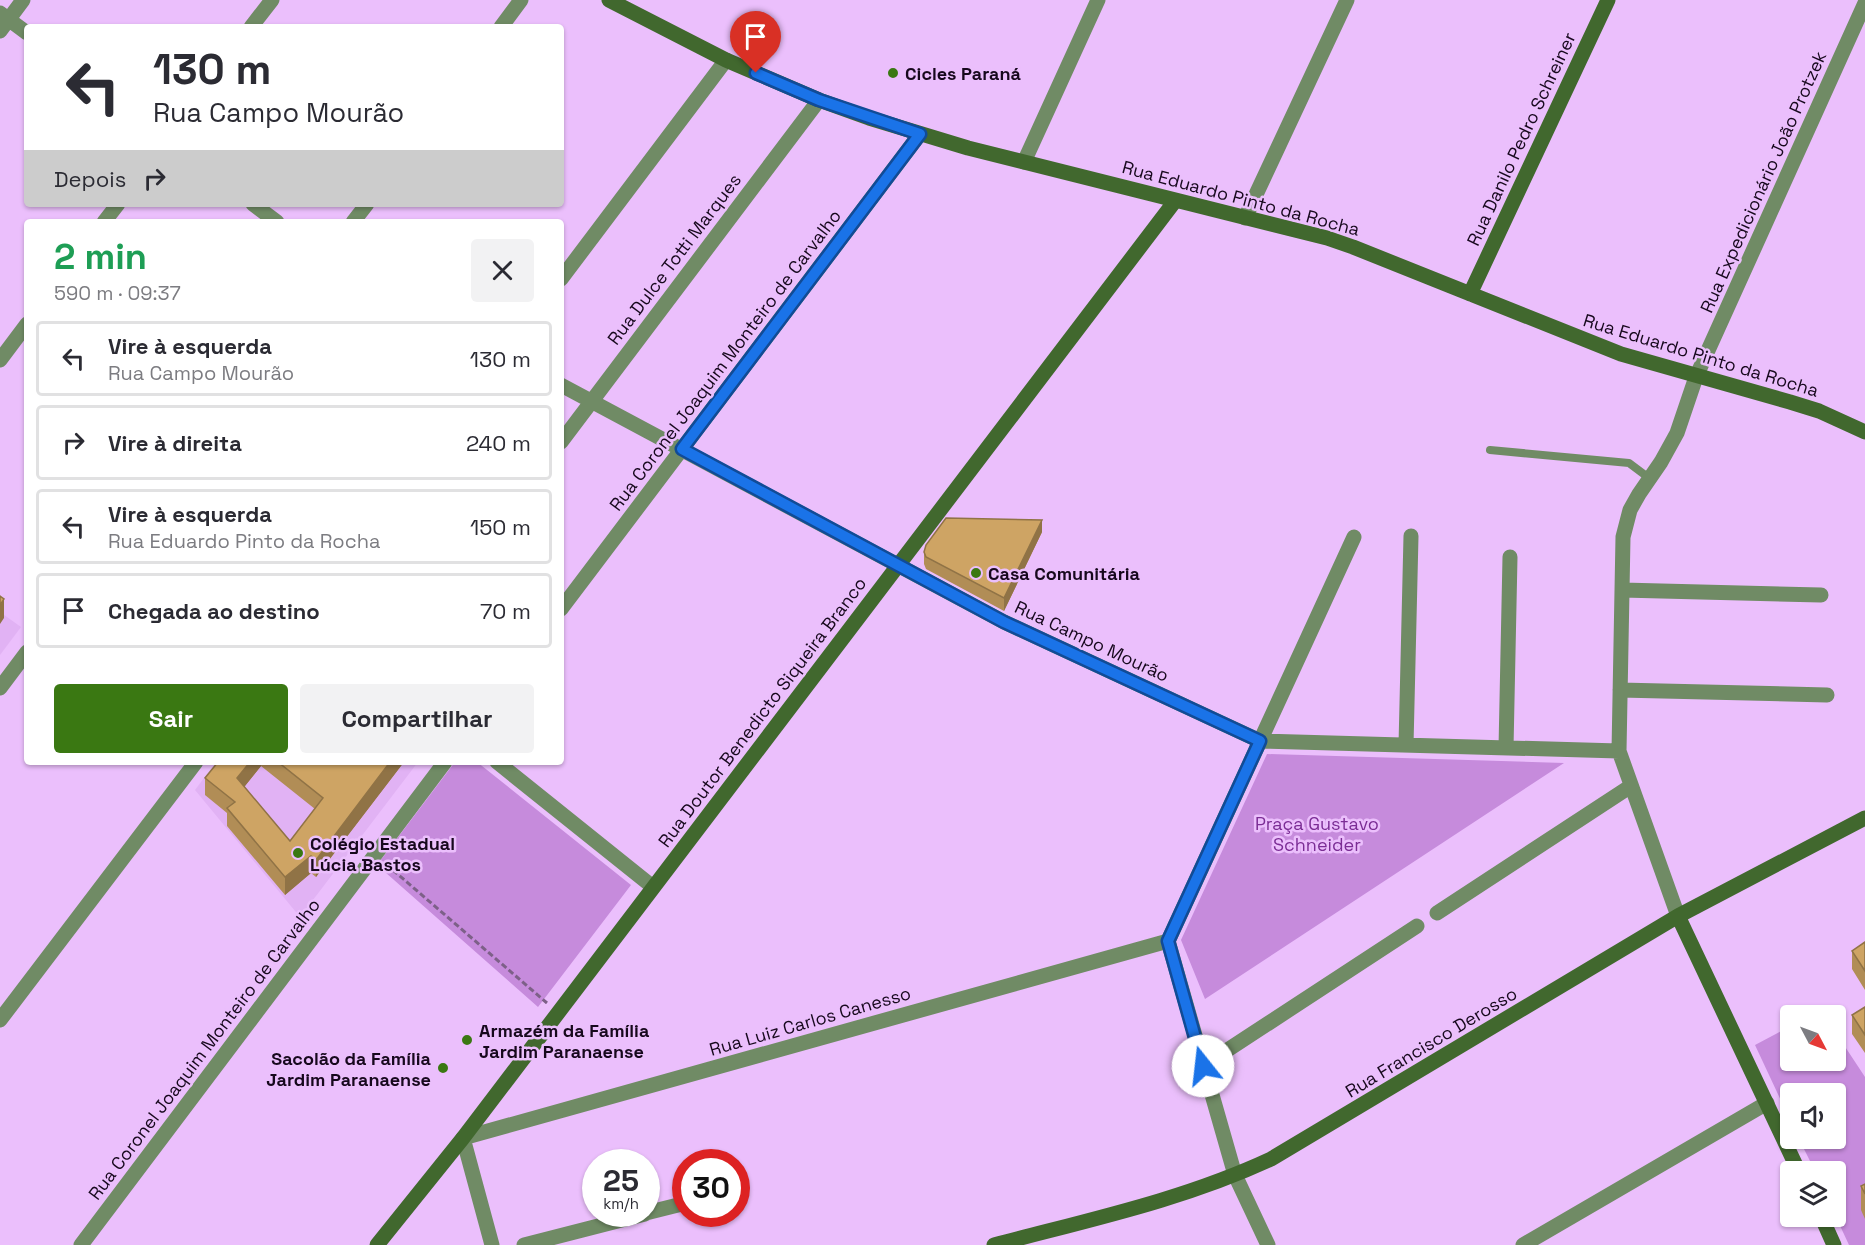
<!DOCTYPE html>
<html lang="pt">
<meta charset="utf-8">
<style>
body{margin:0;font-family:"Space Grotesk",sans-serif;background:#f2f2f3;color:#2b2b33;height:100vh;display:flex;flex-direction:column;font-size:22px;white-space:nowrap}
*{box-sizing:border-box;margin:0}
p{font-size:20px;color:#7c7c81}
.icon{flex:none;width:33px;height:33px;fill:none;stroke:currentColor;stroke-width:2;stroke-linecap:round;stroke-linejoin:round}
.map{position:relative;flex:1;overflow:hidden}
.sheet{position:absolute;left:24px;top:219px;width:540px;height:546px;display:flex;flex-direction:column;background:#fff;border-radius:6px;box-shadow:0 2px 4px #0004}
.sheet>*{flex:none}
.guide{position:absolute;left:24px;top:24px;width:540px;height:183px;border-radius:6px;box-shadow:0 2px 4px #0004;background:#fff;color:#2b2b33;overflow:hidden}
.needle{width:39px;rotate:131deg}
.buttons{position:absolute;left:1780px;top:1005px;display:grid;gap:12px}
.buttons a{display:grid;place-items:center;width:66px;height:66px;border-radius:6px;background:#fff;box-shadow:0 2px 4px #0004;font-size:30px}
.speed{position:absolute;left:582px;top:1149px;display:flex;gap:12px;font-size:30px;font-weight:700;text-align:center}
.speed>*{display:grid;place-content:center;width:78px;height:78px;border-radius:50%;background:#fff;box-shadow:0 2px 4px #0004;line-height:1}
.speed small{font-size:15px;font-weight:400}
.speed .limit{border:9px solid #d22;background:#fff;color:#111}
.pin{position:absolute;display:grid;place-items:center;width:51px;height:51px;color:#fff;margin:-62px -26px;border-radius:50% 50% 50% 0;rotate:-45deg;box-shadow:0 0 6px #0007}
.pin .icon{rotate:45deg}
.me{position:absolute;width:66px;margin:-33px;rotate:344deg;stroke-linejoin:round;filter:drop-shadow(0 0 4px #0008)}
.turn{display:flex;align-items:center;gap:21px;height:126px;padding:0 30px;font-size:27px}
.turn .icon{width:78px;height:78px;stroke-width:2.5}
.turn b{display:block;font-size:42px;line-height:51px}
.then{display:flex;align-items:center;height:57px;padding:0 30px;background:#0003;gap:12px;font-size:22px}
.round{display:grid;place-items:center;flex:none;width:63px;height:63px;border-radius:6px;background:#f2f2f3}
.summary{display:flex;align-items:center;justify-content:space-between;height:102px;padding:0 30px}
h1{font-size:36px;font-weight:700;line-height:45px;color:#1e9e55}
.action{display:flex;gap:12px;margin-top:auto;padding:12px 30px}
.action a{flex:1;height:69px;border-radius:6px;background:#3a7812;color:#fff;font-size:24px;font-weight:700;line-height:69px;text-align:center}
.action a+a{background:#f2f2f3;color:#2b2b33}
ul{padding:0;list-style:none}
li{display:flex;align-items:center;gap:18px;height:75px;margin:0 12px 9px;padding:0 18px;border:3px solid #e1e1e2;border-radius:6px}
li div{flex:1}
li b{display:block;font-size:22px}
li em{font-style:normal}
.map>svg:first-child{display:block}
</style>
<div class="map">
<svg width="1865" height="1245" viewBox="0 0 1865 1245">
<rect width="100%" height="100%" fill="#ebbffc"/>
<!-- built -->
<path fill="#e1b2f4" d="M0 612 21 627 0 655Z
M216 762H418L300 917 195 790Z"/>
<!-- green -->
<path fill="#c68bdc" d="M1267 754 1564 763 1205 999 1181 940Z
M455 762H477L631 885 538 1007 377 865Z
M1791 1026V1060H1836V1033L1865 1077V1245H1849L1836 1217V1172L1815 1171 1799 1139 1836 1138V1094H1791V1122L1755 1045Z"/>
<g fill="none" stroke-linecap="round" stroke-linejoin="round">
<!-- path -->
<path stroke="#7d6088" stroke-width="3" stroke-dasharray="6 3" stroke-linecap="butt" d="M386 864 547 1003"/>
<!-- lane -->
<path stroke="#708b65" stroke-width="8" d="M1490 450 1629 463 1649 478"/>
<!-- street -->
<path stroke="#708b65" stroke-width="15" d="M0 13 27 33
M251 27 272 0
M501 27 521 0
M0 31 23 0
M1024 162 1098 0
M253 204 277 222
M1245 218 1347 0
M104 222 118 204
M353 222 367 204
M561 279 726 60
M0 360 27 324
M561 385 1004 622 1260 741 1619 751
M561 442 819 100
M1622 590 1821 595
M561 609 920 134
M0 688 27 652
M1620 690 1827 695
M1406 745 1411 536
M1506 748 1510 557
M497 762 653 887
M1437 913 1631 786
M1678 916 1619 751 1623 537 1630 510 1639 494 1661 462 1677 433 1696 377 1865 3
M0 1020 196 762
M1203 1066 1417 926
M646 1213 686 1203
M81 1245 445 762
M492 1245 463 1138 1168 941
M524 1245 645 1214
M1268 1245 1235 1175 1168 941 1354 537
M1523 1245 1767 1103"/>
<!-- secondary -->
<path stroke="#41682e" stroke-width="15" d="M609 0 726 60 819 100 869 118 968 148 1327 238 1353 247 1621 354 1790 402 1819 411 1865 432
M1470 294 1608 0
M1678 916 1799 1172
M1821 1216 1834 1245
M377 1245 463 1138 1175 201
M994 1245C1088 1220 1183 1200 1271 1159L1678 916 1865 818"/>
</g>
<!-- wall -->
<path fill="#b18d56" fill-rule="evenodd" d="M1042 532 1004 611 926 569 924 564V552Z
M218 762H404L316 877 311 873 285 895 227 826V813L205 795V778ZM261 766 315 809 290 841 244 787Z
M1865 942V990L1852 969V951Z
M1865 1007V1053L1852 1034V1015Z
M1865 1184V1219L1861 1210V1186Z"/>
<!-- shaded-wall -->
<path fill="#907346" d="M1042 520V532L1004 611V598Z
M4 599V618L0 624V605Z
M250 762H261V766L237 796V778Z
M390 762H404L316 877V860Z
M311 856V873L285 895V877Z"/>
<!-- building -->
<path fill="#cea464" stroke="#907346" stroke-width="1.5" d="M946 518 1042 520 1004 598 926 557 924 552 926 545Z
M0 596 4 599 0 605Z
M218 762H250L237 778 290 841 323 798 278 762H390L316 860 311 856 285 877 227 808 235 802 205 778Z
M1865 942V971L1852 951Z
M1865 1007V1035L1852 1015Z
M1865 1184V1194L1861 1186Z"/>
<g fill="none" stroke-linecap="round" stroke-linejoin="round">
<defs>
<path id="route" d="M756 73 819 100 920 134 682 449 1004 622 1260 741 1168 941 1203 1066"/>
</defs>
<!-- route casing -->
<use href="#route" stroke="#114b97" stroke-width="15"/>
<!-- route -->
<use href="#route" stroke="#1a73e8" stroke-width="10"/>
</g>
<!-- markers -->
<g fill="#3a7812" stroke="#ebbffc" stroke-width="2">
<circle cx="893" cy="73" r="6"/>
<circle cx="976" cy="573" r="6"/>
<circle cx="298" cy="853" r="6"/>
<circle cx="467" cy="1040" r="6"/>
<circle cx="443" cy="1068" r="6"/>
</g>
<g text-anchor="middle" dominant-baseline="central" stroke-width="5" stroke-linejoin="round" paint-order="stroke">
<!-- poi labels -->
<g font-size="18" font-weight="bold" fill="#17081d" stroke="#ebbffc" text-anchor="start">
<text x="905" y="73">Cicles Paraná</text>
<text x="988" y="573">Casa Comunitária</text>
<text x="310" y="843">Colégio Estadual<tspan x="310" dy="21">Lúcia Bastos</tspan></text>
<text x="479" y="1030">Armazém da Família<tspan x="479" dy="21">Jardim Paranaense</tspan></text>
<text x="431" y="1058" text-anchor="end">Sacolão da Família<tspan x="431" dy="21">Jardim Paranaense</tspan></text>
</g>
<!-- street labels -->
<g font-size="18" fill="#17081d" stroke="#ebbffc">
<text transform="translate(1521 139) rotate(-65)">Rua Danilo Pedro Schreiner</text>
<text transform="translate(1763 182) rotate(-66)">Rua Expedicionário João Protzek</text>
<text transform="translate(1241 198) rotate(15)">Rua Eduardo Pinto da Rocha</text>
<text transform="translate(674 259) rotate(-53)">Rua Dulce Totti Marques</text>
<text transform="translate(1701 355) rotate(17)">Rua Eduardo Pinto da Rocha</text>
<text transform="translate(725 360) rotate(-53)">Rua Coronel Joaquim Monteiro de Carvalho</text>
<text transform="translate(1092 641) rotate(25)">Rua Campo Mourão</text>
<text transform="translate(762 712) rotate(-53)">Rua Doutor Benedicto Siqueira Branco</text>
<text transform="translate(810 1021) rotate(-16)">Rua Luiz Carlos Canesso</text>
<text transform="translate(1431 1042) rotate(-31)">Rua Francisco Derosso</text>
<text transform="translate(204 1049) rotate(-53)">Rua Coronel Joaquim Monteiro de Carvalho</text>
</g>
<!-- park labels -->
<g font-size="18" fill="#7b2d95" stroke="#ebbffc">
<text x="1317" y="823">Praça Gustavo<tspan x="1317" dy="21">Schneider</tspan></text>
</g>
</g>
</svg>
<div class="buttons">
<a><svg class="needle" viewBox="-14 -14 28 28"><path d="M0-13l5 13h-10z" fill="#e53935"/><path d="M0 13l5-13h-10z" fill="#7c7c81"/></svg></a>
<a><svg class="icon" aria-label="sound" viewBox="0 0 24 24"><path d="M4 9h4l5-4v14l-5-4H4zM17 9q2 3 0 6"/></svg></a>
<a><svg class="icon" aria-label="layers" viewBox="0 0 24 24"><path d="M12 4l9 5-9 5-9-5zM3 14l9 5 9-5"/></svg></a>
</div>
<div class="speed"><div>25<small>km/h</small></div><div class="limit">30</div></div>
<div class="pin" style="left:756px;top:73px;background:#d93025"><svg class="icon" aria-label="arrive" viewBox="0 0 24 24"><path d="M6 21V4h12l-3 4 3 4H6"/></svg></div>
<svg class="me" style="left:1203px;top:1066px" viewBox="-20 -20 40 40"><circle r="19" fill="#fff"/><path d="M0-13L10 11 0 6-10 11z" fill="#1a73e8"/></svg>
<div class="guide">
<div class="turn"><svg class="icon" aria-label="left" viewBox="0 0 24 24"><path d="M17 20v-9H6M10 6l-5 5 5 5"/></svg><div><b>130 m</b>Rua Campo Mourão</div></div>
<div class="then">Depois<svg class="icon" aria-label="right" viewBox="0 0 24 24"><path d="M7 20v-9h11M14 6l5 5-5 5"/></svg></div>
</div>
<section class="sheet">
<div class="summary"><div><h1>2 min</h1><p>590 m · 09:37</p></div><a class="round"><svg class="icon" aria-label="close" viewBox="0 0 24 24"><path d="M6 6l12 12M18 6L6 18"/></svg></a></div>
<ul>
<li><svg class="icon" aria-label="left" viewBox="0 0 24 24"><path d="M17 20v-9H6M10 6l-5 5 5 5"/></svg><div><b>Vire à esquerda</b><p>Rua Campo Mourão</p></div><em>130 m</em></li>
<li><svg class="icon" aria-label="right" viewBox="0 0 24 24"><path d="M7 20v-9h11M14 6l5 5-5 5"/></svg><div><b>Vire à direita</b></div><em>240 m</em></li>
<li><svg class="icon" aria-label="left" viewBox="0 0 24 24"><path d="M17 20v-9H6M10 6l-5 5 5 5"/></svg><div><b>Vire à esquerda</b><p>Rua Eduardo Pinto da Rocha</p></div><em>150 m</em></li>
<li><svg class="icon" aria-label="arrive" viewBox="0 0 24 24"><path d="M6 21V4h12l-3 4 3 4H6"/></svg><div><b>Chegada ao destino</b></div><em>70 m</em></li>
</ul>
<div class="action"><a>Sair</a><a>Compartilhar</a></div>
</section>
</div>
